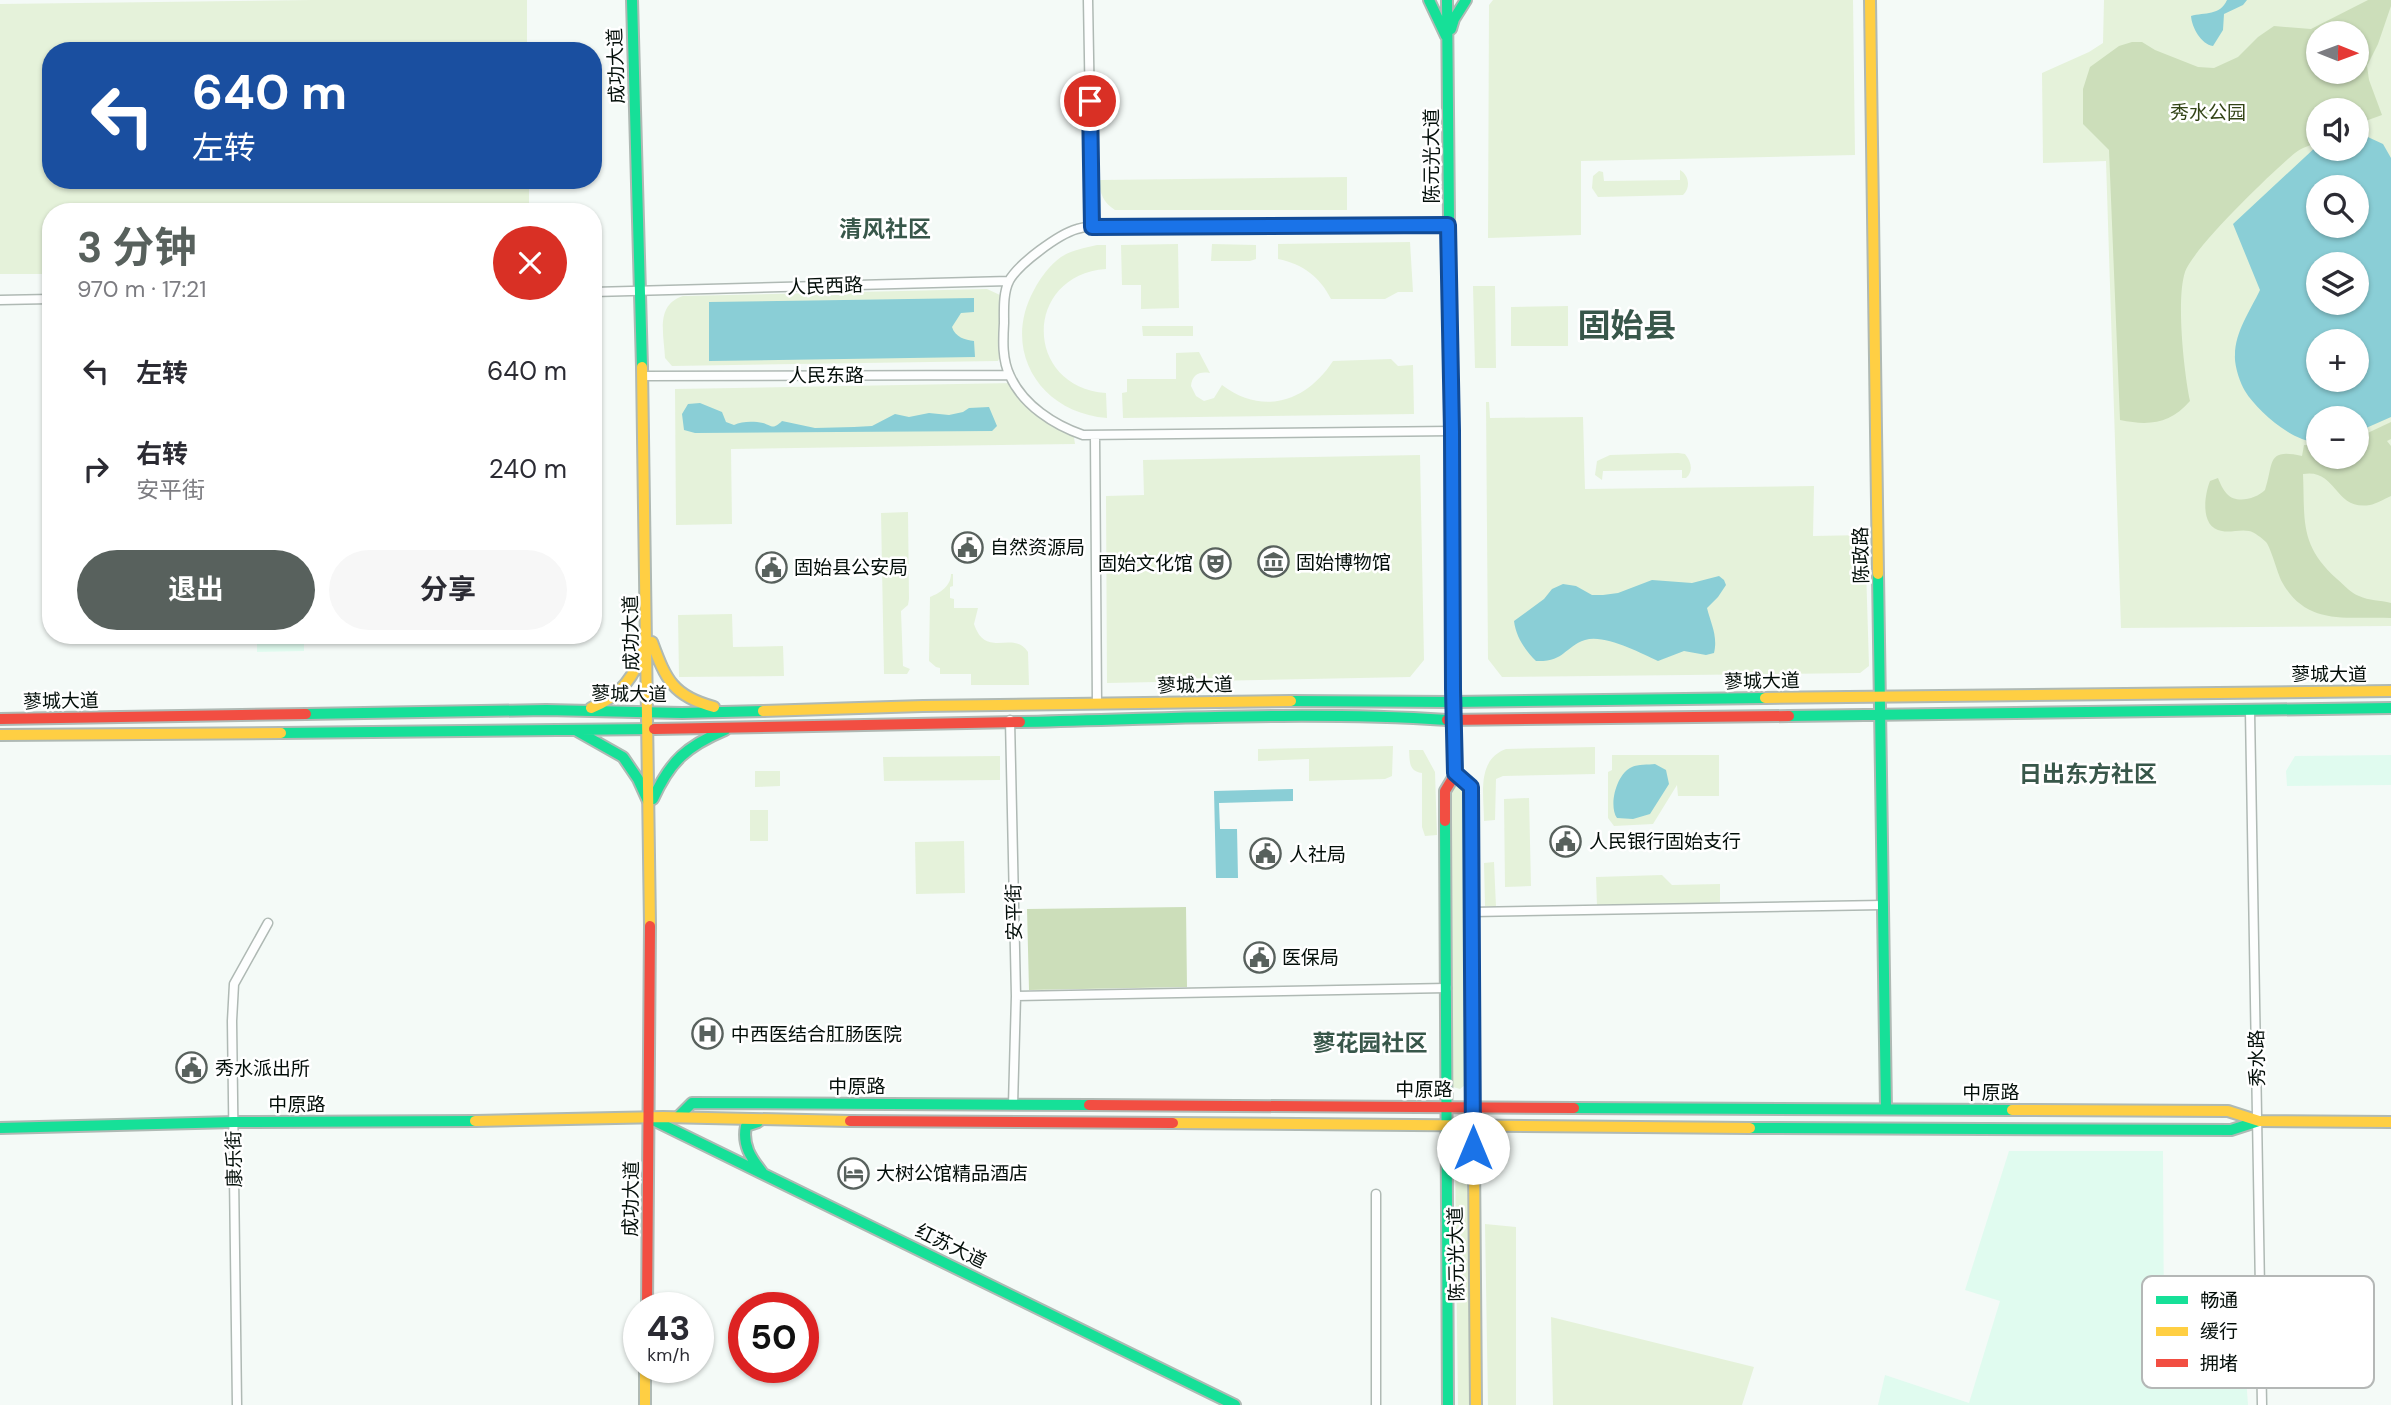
<!DOCTYPE html>
<html lang="zh">
<meta charset="utf-8">
<style>
body{margin:0;font-family:"DM Sans","Noto Sans SC",sans-serif;background:#f7f7f7;color:#2b2b33;height:100vh;display:flex;flex-direction:column;font-size:26px;white-space:nowrap}
*{box-sizing:border-box;margin:0}
p{font-size:23px;color:#7c7c81}
.icon{flex:none;width:38px;height:38px;fill:none;stroke:currentColor;stroke-width:2;stroke-linecap:round;stroke-linejoin:round}
.map{position:relative;flex:1;overflow:hidden}
.sheet{position:absolute;left:42px;top:203px;width:560px;height:441px;display:flex;flex-direction:column;background:#fff;border-radius:28px;box-shadow:0 2px 5px #0004}
.sheet>*{flex:none}
.hud{position:absolute;left:42px;top:42px;width:560px;height:147px;border-radius:28px;box-shadow:0 2px 5px #0004;background:#1a4fa0;color:#fff;overflow:hidden}
.needle{width:46px;rotate:91deg}
.buttons{position:absolute;left:2306px;top:21px;display:grid;gap:14px}
.buttons a{display:grid;place-items:center;width:63px;height:63px;border-radius:50%;background:#fff;box-shadow:0 2px 5px #0004;font-size:35px}
.speed{position:absolute;left:623px;top:1292px;display:flex;gap:14px;font-size:35px;font-weight:700;text-align:center}
.speed>*{display:grid;place-content:center;width:91px;height:91px;border-radius:50%;background:#fff;box-shadow:0 2px 5px #0004;line-height:1}
.speed small{font-size:18px;font-weight:400}
.speed .limit{border:10px solid #d22;background:#fff;color:#111}
.pin{position:absolute;display:grid;place-items:center;width:60px;height:60px;color:#fff;margin:-30px;border:4px solid #fff;border-radius:50%;box-shadow:0 2px 7px #0007}
.me{position:absolute;width:77px;margin:-38px;rotate:0deg;stroke-linejoin:round;filter:drop-shadow(0 0 5px #0008)}
.turn{display:flex;align-items:center;gap:24px;height:147px;padding:0 35px;font-size:32px}
.turn .icon{width:91px;height:91px;stroke-width:2.5}
.turn b{display:block;font-size:49px;line-height:60px}
.round{display:grid;place-items:center;flex:none;width:74px;height:74px;border-radius:37px;background:#f7f7f7}
.summary{display:flex;align-items:center;justify-content:space-between;height:119px;padding:0 35px}
h1{font-size:42px;font-weight:700;line-height:52px;color:#58615d}
.button{display:flex;gap:14px;margin-top:auto;padding:14px 35px}
.button a{flex:1;height:80px;border-radius:42px;background:#58615d;color:#fff;font-size:28px;font-weight:700;line-height:80px;text-align:center}
.button a+a{background:#f7f7f7;color:#2b2b33}
ul{padding:0;list-style:none}
li{display:flex;align-items:center;gap:21px;height:98px;padding:0 35px}
li div{flex:1}
li b{display:block;font-size:26px}
li em{font-style:normal}
.map>svg:first-child{display:block}
</style>
<div class="map">
<svg width="2391" height="1405" viewBox="0 0 2391 1405">
<rect width="100%" height="100%" fill="#f4faf7"/>
<!-- built -->
<path fill="#e0fbef" d="M257 635H304V651L257 652Z
M2391 755V785L2287 786 2286 771 2295 756Z
M2009 1151H2163L2164 1338 2245 1362 2248 1405H1878L1885 1375 1969 1403 2000 1301 1965 1290Z"/>
<!-- green -->
<path fill="#e5f2da" fill-rule="evenodd" d="M313 0H527V51H51V180H529V212H51V274H0V4Z
M1493 0H1853L1855 155 1581 161V235L1488 238 1489 5Z
M2104 0H2391V626L2121 628 2106 161 2043 163 2042 73 2089 52 2103 43ZM2319 33H2357V72H2319ZM2319 110H2357V149H2319ZM2319 187H2357V226H2319ZM2319 264H2357V303H2319ZM2319 341H2357V380H2319ZM2319 418H2357V457H2319Z
M1680 170C1689 175 1691 188 1683 195L1598 197 1592 188 1593 176 1599 171 1603 172 1604 181 1680 180Z
M1347 177V210H1115C1103 202 1100 194 1099 180Z
M1410 242 1413 292H1398L1385 299H1331C1320 277 1303 264 1278 259V244Z
M1178 244 1179 308 1141 309V285H1122L1121 245Z
M1212 244 1256 245V259L1250 261H1211Z
M1097 245H1106V269C1023 275 1023 387 1106 393L1107 418C1040 413 1001 350 1034 290 1040 278 1050 265 1061 257 1072 250 1085 248 1097 245Z
M1473 286H1495L1496 368H1475Z
M987 289 1000 295V357L998 361 672 366 665 358C664 334 655 305 683 296Z
M1568 306V346H1511V307Z
M1142 326H1193V336H1143Z
M1199 352 1210 373C1199 371 1192 375 1191 386L1196 396 1204 401 1214 398 1222 385C1263 416 1306 402 1333 361L1391 359 1398 366 1413 365 1414 414 1123 418 1122 393 1127 392V379H1176V353Z
M1014 383 1040 412 1073 431 1075 444 731 449 732 524 676 525 675 389Z
M1486 402H1489L1490 418 1583 417 1585 489 1814 486 1813 536 1865 535 1869 666 1860 673 1502 677 1488 659Z
M1678 453 1685 454C1691 461 1694 471 1686 478H1682V470L1603 471 1602 480 1595 475 1597 461 1610 455Z
M1420 455 1424 660 1410 677 1107 683 1106 496 1144 495 1143 460Z
M908 512 909 599 908 605 901 611 903 666 910 669 907 674H884L881 513Z
M951 574H953V586L950 587V598L954 599V608H978L974 624C986 660 1013 629 1028 652L1029 685H971V674H940V668L936 667 929 661 930 597C940 593 951 586 951 574Z
M732 614 733 647 783 646 784 676 679 677 678 615Z
M1393 746 1392 776 1385 779 1309 781V759L1258 761V749Z
M1595 747V774L1503 776 1496 779 1495 820 1484 821C1484 795 1476 760 1506 749Z
M1409 750H1423L1435 772 1437 835 1425 836 1422 827V773C1408 771 1410 761 1409 750Z
M1612 755H1719V796H1678L1677 785 1653 824 1614 826 1608 818V772L1612 770Z
M1000 756V780L884 781 883 757Z
M755 771H780V786L755 787Z
M1454 786H1460L1465 792V1085L1460 1089 1453 1087 1451 1078 1450 793Z
M1529 798 1531 886 1505 887 1504 799Z
M750 810H768V841H750Z
M964 841 965 893 916 894 915 842Z
M1494 862 1496 907 1485 906 1484 863Z
M1662 875 1672 885 1720 884V905L1597 906 1596 877Z
M1461 1150 1466 1151 1469 1155 1473 1405H1458L1455 1156Z
M1485 1224 1516 1227V1405H1488Z
M1551 1317 1754 1367 1742 1405H1553Z"/>
<!-- forest -->
<path fill="#ccdeba" fill-rule="evenodd" d="M2368 0H2391V6L2378 44 2367 66 2369 80 2382 115 2357 124V110H2319V142C2311 145 2301 148 2295 153 2272 172 2194 247 2185 272 2176 299 2184 372 2190 401 2170 424 2149 426 2120 420L2109 150 2083 124V89L2090 67 2119 46 2132 42H2142L2155 50 2198 67 2214 68 2238 57 2258 37 2274 26 2311 29ZM2319 33H2357V72H2319Z
M2391 422V439L2387 441 2391 446V496C2384 499 2376 504 2370 505 2334 511 2337 468 2303 474 2305 520 2299 545 2337 579 2344 585 2351 593 2359 596 2369 601 2380 600 2391 603V618C2347 616 2307 627 2282 582 2277 572 2271 548 2266 542 2262 538 2254 532 2249 531 2240 529 2230 533 2222 531 2200 528 2204 496 2210 481L2218 478C2220 483 2223 490 2227 494 2236 504 2256 499 2265 490 2274 463 2266 448 2302 456L2304 445 2319 446V457H2357V438Z
M1186 907 1187 987 1029 990 1027 909Z"/>
<!-- water -->
<path fill="#8aced6" fill-rule="evenodd" d="M2227 0H2247L2243 5 2224 14 2223 30 2213 46C2201 44 2192 28 2191 16 2205 12 2220 16 2227 0Z
M2357 132 2383 144 2391 158V417L2357 432V418H2319V442C2295 444 2257 411 2245 391 2240 383 2234 365 2235 355 2235 332 2250 311 2260 290L2233 224 2319 144V149H2357ZM2319 187H2357V226H2319ZM2357 264V303H2319V264ZM2319 341H2357V380H2319Z
M974 298V312L961 313 952 327C955 337 965 340 974 341L975 357 709 361V302Z
M700 403 722 412 726 422 734 425C742 421 754 421 763 423 772 426 773 430 782 421L815 428 854 427 872 426 895 414 909 417 929 413 949 415 963 412 969 408 989 407 997 426 992 431 695 433 684 430 682 414 688 404Z
M1719 576 1724 580 1726 585 1718 597 1707 608C1711 624 1718 636 1714 653L1706 655 1684 651 1658 661C1640 653 1605 634 1585 640 1564 647 1565 662 1536 661 1525 650 1516 637 1514 621L1544 599 1552 589 1563 584 1576 586 1592 595H1603L1618 593 1652 580 1692 583Z
M1655 764 1666 770 1669 784 1650 814 1633 819 1617 818C1608 805 1617 773 1632 767 1638 764 1648 765 1655 764Z
M1293 789V801L1219 803 1220 829H1237L1238 878H1216L1214 791Z"/>
<g fill="none" stroke-linecap="round" stroke-linejoin="round">
<defs>
<path id="street" d="M1088 0 1092 227
M1448 225 1114 226C1102 226 1089 225 1077 229 1059 234 1018 264 1009 281 1003 293 1004 310 1004 323 1003 340 1002 360 1010 376 1023 405 1054 425 1083 435L1452 431
M593 292 1009 281
M0 300 51 299
M642 376 1009 375
M1095 436 1097 704
M2250 711 2262 1405
M1010 720 1016 996 1013 1105
M1472 912 1883 905
M1016 996 1447 988
M237 1405 232 1021 234 984 268 923
M1376 1405V1194"/>
<path id="fast" d="M632 0 642 367
M1429 0 1446 36
M1447 0 1452 552
M1451 29 1454 19 1466 0
M1878 574 1886 1109
M1291 701 1453 702 1765 698
M306 714 546 710 682 713 763 711
M1789 716 2391 708
M1020 722C1162 719 1305 711 1447 720
M577 731 623 757 638 779 648 801
M281 733 654 729
M653 799C670 761 687 746 725 730
M1445 821 1448 1405
M1574 1108 2012 1110
M678 1117 692 1103 1089 1105
M651 1119 1235 1405
M758 1122 746 1126C742 1145 751 1158 762 1172
M0 1128 234 1122 475 1121
M1750 1128 2231 1130 2259 1121"/>
<path id="slow" d="M1870 0 1878 574
M642 367 650 926
M652 642C666 680 673 696 714 707
M1765 698 2391 691
M591 708C621 696 635 676 645 646
M763 711 923 706 1291 701
M0 735 281 733
M1456 773 1471 787 1476 1405
M2012 1110 2228 1111 2259 1121 2391 1122
M475 1121 663 1117 850 1121
M1173 1123 1750 1128
M645 1367V1405"/>
<path id="jam" d="M0 719 306 714
M1447 720 1789 716
M654 729 1020 722
M1445 821V791L1456 773 1452 552
M1089 1105 1574 1108
M850 1121 1173 1123
M647 1307 650 926"/>
</defs>
<!-- street casing -->
<use href="#street" stroke="#afb9b4" stroke-width="11"/>
<!-- fast casing -->
<use href="#fast" stroke="#afb9b4" stroke-width="14"/>
<!-- slow casing -->
<use href="#slow" stroke="#afb9b4" stroke-width="14"/>
<!-- jam casing -->
<use href="#jam" stroke="#afb9b4" stroke-width="14"/>
<!-- street -->
<use href="#street" stroke="#fdfefe" stroke-width="8"/>
<!-- fast -->
<use href="#fast" stroke="#16e098" stroke-width="10"/>
<!-- slow -->
<use href="#slow" stroke="#ffcf43" stroke-width="10"/>
<!-- jam -->
<use href="#jam" stroke="#f24e42" stroke-width="10"/>
</g>
<g fill="none" stroke-linecap="round" stroke-linejoin="round">
<defs>
<path id="route" d="M1090 101 1092 227 1448 225 1452 431 1453 689 1455 773 1471 787 1473 1148"/>
</defs>
<!-- route casing -->
<use href="#route" stroke="#114b97" stroke-width="18"/>
<!-- route -->
<use href="#route" stroke="#1a73e8" stroke-width="12"/>
</g>
<!-- icons -->
<defs>
<symbol id="civic-ring" viewBox="-11 -11 22 22"><circle r="9.5" fill="#fff" stroke="#58615d" stroke-width="1.5"/><path d="M-.6-6.5H3V-4.5H.6V-3L4-1V1h2V6H-6V1h2V-1L-.6-3ZM-1.2 2.5V6h2.4V2.5Z" fill="#58615d"/></symbol>
<symbol id="museum-ring" viewBox="-11 -11 22 22"><circle r="9.5" fill="#fff" stroke="#58615d" stroke-width="1.5"/><path d="M0-6L6-3V-2H-6V-3ZM-5-1h2V3h-2ZM-1-1h2V3h-2ZM3-1h2V3H3ZM-6 4H6V6H-6Z" fill="#58615d"/></symbol>
<symbol id="theatre-ring" viewBox="-11 -11 22 22"><circle r="9.5" fill="#fff" stroke="#58615d" stroke-width="1.5"/><path d="M-5-5.5Q0-4 5-5.5V0Q5 5 0 6Q-5 5-5 0ZM-3.3-2.5H-1v1.5H-3.3ZM1-2.5H3.3v1.5H1ZM-2.8 1Q0 5.5 2.8 1Z" fill="#58615d"/></symbol>
<symbol id="hospital-ring" viewBox="-11 -11 22 22"><circle r="9.5" fill="#fff" stroke="#58615d" stroke-width="1.5"/><path d="M-5-5h3v3.5h4V-5h3V5h-3V1.5h-4V5h-3Z" fill="#58615d"/></symbol>
<symbol id="hotel-ring" viewBox="-11 -11 22 22"><circle r="9.5" fill="#fff" stroke="#58615d" stroke-width="1.5"/><path d="M-6-4.5h1.5V1H6V5H4.5V3h-9V5H-6ZM-4 0a1.8 1.8 0 1 1 3.6 0ZM.5 0V-2.5h3Q6-2.5 6 0Z" fill="#58615d"/></symbol>
</defs>
<g fill-rule="evenodd">
<use href="#civic-ring" x="950" y="530" width="35" height="35"/>
<use href="#museum-ring" x="1256" y="544" width="35" height="35"/>
<use href="#theatre-ring" x="1198" y="546" width="35" height="35"/>
<use href="#civic-ring" x="754" y="550" width="35" height="35"/>
<use href="#civic-ring" x="1548" y="824" width="35" height="35"/>
<use href="#civic-ring" x="1248" y="836" width="35" height="35"/>
<use href="#civic-ring" x="1242" y="940" width="35" height="35"/>
<use href="#hospital-ring" x="690" y="1016" width="35" height="35"/>
<use href="#civic-ring" x="174" y="1050" width="35" height="35"/>
<use href="#hotel-ring" x="836" y="1156" width="35" height="35"/>
</g>
<g text-anchor="middle" dominant-baseline="central" stroke-width="5" stroke-linejoin="round" paint-order="stroke">
<!-- street labels -->
<g font-size="19" fill="#040f0a" stroke="#fff">
<text transform="translate(616 66) rotate(-92)">成功大道</text>
<text transform="translate(1431 156) rotate(-90)">陈元光大道</text>
<text transform="translate(825 286) rotate(-2)">人民西路</text>
<text x="826" y="375">人民东路</text>
<text transform="translate(1861 555) rotate(-91)">陈政路</text>
<text transform="translate(631 633) rotate(-91)">成功大道</text>
<text x="2329" y="674">蓼城大道</text>
<text transform="translate(1762 681) rotate(-1)">蓼城大道</text>
<text transform="translate(1195 685) rotate(-1)">蓼城大道</text>
<text transform="translate(629 694) rotate(1)">蓼城大道</text>
<text transform="translate(61 701) rotate(-1)">蓼城大道</text>
<text transform="translate(1014 912) rotate(-91)">安平街</text>
<text transform="translate(2257 1058) rotate(-91)">秀水路</text>
<text x="857" y="1086">中原路</text>
<text x="1424" y="1089">中原路</text>
<text x="1991" y="1092">中原路</text>
<text x="297" y="1104">中原路</text>
<text transform="translate(234 1159) rotate(-91)">康乐街</text>
<text transform="translate(631 1199) rotate(-89)">成功大道</text>
<text transform="translate(951 1246) rotate(26)">红苏大道</text>
<text transform="translate(1456 1254) rotate(-91)">陈元光大道</text>
</g>
<!-- park labels -->
<g font-size="19" fill="#334417" stroke="#fff">
<text x="2208" y="112">秀水公园</text>
</g>
<!-- poi labels -->
<g font-size="19" fill="#040f0a" stroke="#fff" text-anchor="start">
<text x="990" y="547">自然资源局</text>
<text x="1296" y="562">固始博物馆</text>
<text x="1193" y="563" text-anchor="end">固始文化馆</text>
<text x="794" y="567">固始县公安局</text>
<text x="1589" y="841">人民银行固始支行</text>
<text x="1289" y="854">人社局</text>
<text x="1282" y="957">医保局</text>
<text x="731" y="1034">中西医结合肛肠医院</text>
<text x="215" y="1068">秀水派出所</text>
<text x="876" y="1173">大树公馆精品酒店</text>
</g>
<!-- quarter labels -->
<g font-size="23" font-weight="bold" fill="#38574a" stroke="#fff">
<text x="885" y="229">清风社区</text>
<text x="2088" y="774">日出东方社区</text>
<text x="1370" y="1043">蓼花园社区</text>
</g>
<!-- town labels -->
<g font-size="33" font-weight="bold" fill="#38574a" stroke="#fff">
<text x="1627" y="325">固始县</text>
</g>
</g>
<!-- legend -->
<rect x="2142" y="1276" width="232" height="112" rx="10" fill="#fff" stroke="#b4b7b6" stroke-width="2"/>
<rect x="2156" y="1296" width="32" height="8" fill="#16e098"/>
<rect x="2156" y="1327" width="32" height="9" fill="#ffcf43"/>
<rect x="2156" y="1359" width="32" height="8" fill="#f24e42"/>
<g font-size="19" fill="#040f0a">
<text x="2200" y="1307">畅通</text>
<text x="2200" y="1338">缓行</text>
<text x="2200" y="1370">拥堵</text>
</g>
</svg>
<div class="buttons">
<a><svg class="needle" viewBox="-14 -14 28 28"><path d="M0-13l5 13h-10z" fill="#e53935"/><path d="M0 13l5-13h-10z" fill="#7c7c81"/></svg></a>
<a><svg class="icon" aria-label="sound" viewBox="0 0 24 24"><path d="M4 9h4l5-4v14l-5-4H4zM17 9q2 3 0 6"/></svg></a>
<a><svg class="icon" aria-label="search" viewBox="0 0 24 24"><circle cx="10" cy="10" r="6"/><path d="M15 15l6 6"/></svg></a>
<a><svg class="icon" aria-label="layers" viewBox="0 0 24 24"><path d="M12 4l9 5-9 5-9-5zM3 14l9 5 9-5"/></svg></a>
<a>+</a>
<a>−</a>
</div>
<div class="speed"><div>43<small>km/h</small></div><div class="limit">50</div></div>
<div class="pin" style="left:1090px;top:101px;background:#d93025"><svg class="icon" aria-label="arrive" viewBox="0 0 24 24"><path d="M6 21V4h12l-3 4 3 4H6"/></svg></div>
<svg class="me" style="left:1473px;top:1148px" viewBox="-20 -20 40 40"><circle r="19" fill="#fff"/><path d="M0-13L10 11 0 6-10 11z" fill="#1a73e8"/></svg>
<div class="hud">
<div class="turn"><svg class="icon" aria-label="left" viewBox="0 0 24 24"><path d="M17 20v-9H6M10 6l-5 5 5 5"/></svg><div><b>640 m</b>左转</div></div>
</div>
<section class="sheet">
<div class="summary"><div><h1>3 分钟</h1><p>970 m · 17:21</p></div><a class="round" style="background:#d93025;color:#fff"><svg class="icon" aria-label="close" viewBox="0 0 24 24"><path d="M6 6l12 12M18 6L6 18"/></svg></a></div>
<ul>
<li><svg class="icon" aria-label="left" viewBox="0 0 24 24"><path d="M17 20v-9H6M10 6l-5 5 5 5"/></svg><div><b>左转</b></div><em>640 m</em></li>
<li><svg class="icon" aria-label="right" viewBox="0 0 24 24"><path d="M7 20v-9h11M14 6l5 5-5 5"/></svg><div><b>右转</b><p>安平街</p></div><em>240 m</em></li>
</ul>
<div class="button"><a>退出</a><a>分享</a></div>
</section>
</div>
